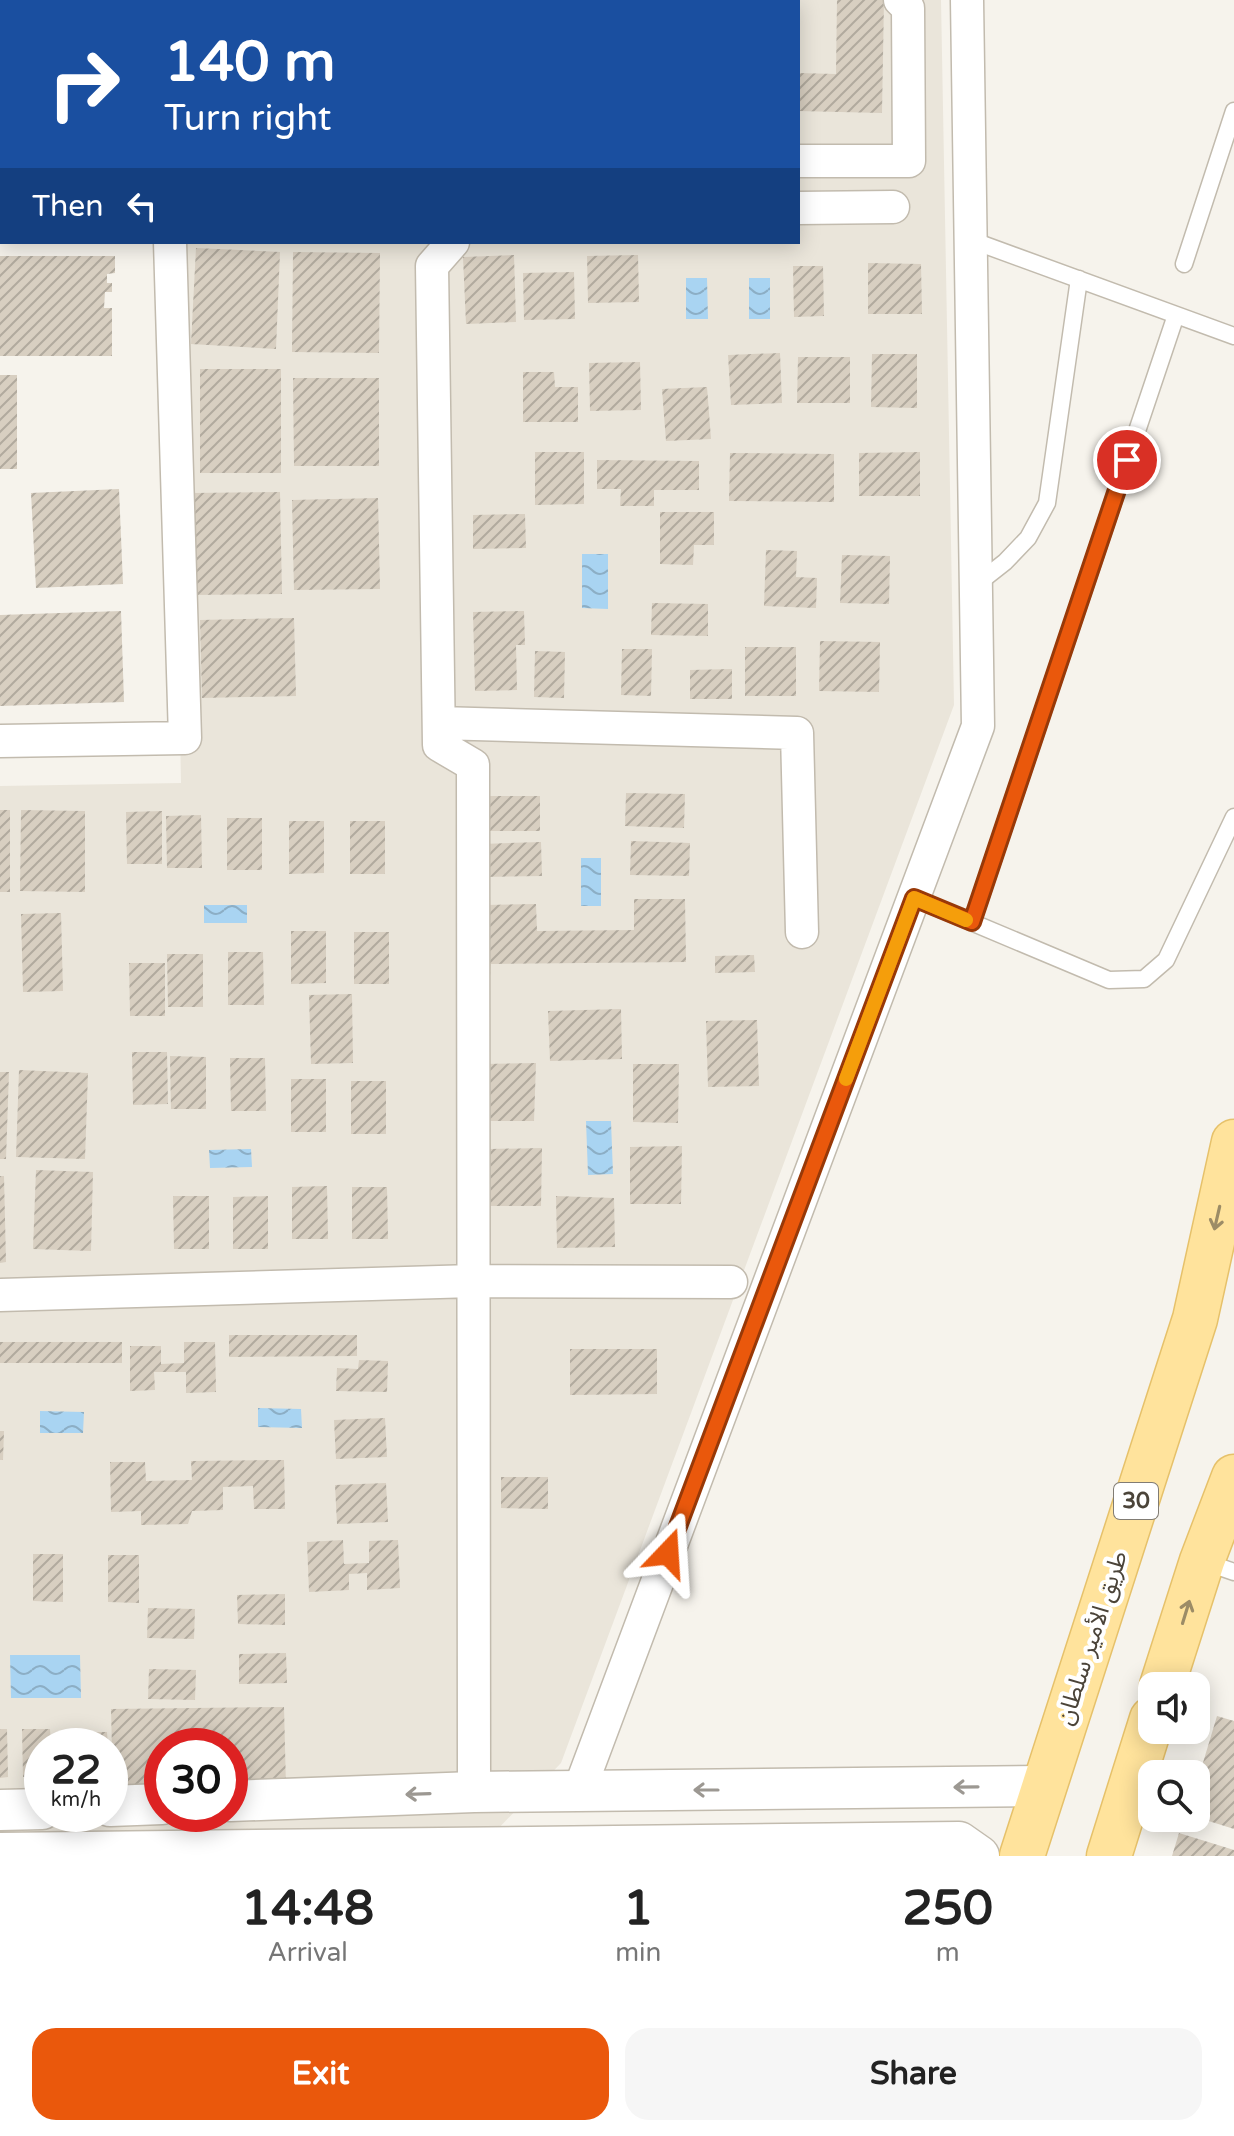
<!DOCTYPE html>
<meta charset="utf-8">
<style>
body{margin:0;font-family:"Varela Round","Noto Sans Arabic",sans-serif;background:#f6f6f6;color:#222;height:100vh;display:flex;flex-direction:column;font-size:30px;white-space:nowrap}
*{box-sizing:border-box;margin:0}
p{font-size:26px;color:#767676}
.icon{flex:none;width:44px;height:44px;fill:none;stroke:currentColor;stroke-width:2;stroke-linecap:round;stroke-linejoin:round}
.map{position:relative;height:1856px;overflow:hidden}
.sheet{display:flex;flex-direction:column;background:#fff;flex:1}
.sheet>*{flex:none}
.top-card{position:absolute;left:0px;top:0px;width:800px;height:244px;box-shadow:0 4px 20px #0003;background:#1a4fa0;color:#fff;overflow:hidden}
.tools{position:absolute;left:1138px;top:1672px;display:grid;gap:16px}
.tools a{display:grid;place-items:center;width:72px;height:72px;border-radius:16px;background:#fff;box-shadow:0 4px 20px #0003;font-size:40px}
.speed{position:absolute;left:24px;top:1728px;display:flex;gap:16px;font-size:40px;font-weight:700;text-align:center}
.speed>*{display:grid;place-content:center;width:104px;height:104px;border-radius:50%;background:#fff;box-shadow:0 4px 20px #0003;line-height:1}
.speed small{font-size:20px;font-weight:400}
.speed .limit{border:12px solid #d22;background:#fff;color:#111}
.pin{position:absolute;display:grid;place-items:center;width:68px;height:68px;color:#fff;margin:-34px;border:4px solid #fff;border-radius:50%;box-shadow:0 2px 8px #0007}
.me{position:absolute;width:88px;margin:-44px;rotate:20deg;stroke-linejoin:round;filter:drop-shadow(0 0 6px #0008)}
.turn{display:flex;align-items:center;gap:28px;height:168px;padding:0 32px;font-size:36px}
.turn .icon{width:104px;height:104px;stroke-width:2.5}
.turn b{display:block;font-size:56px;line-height:68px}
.then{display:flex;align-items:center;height:76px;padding:0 32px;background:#0003;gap:16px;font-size:30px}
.eta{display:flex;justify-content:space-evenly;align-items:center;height:136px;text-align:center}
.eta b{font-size:48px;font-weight:700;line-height:56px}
.button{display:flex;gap:16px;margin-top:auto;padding:16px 32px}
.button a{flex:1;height:92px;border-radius:24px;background:#ea580c;color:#fff;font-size:32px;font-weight:700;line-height:92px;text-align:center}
.button a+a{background:#f6f6f6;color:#222}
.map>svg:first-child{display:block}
</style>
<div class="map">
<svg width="1234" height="1856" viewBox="0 0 1234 1856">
<defs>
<pattern id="water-waves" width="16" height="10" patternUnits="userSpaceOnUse" patternTransform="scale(2)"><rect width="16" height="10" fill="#a9d4f2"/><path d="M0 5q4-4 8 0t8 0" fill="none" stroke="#8caec5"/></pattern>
<pattern id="building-hatch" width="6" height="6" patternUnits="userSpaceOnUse" patternTransform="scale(2)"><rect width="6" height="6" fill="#d8cfc1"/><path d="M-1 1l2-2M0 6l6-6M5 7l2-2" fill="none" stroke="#b1aa9e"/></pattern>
</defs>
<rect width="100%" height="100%" fill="#f6f3ec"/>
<!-- residential -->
<path fill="#eae5da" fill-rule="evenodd" d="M458 0H941L954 705 561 1763 472 1856H0V786L181 783 171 242H798V2ZM42 1746H110V1814H42ZM162 1746H230V1814H162Z"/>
<!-- water -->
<path fill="url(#water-waves)" d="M686 278H707L708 319H686Z
M749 278H770V319H749Z
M582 554H608V609L582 608Z
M581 858H601V906H581Z
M204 905H247V923H204Z
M586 1121H611L613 1174 588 1175Z
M251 1149 252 1167 210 1168 209 1150Z
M258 1408 301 1409 302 1428 258 1427Z
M40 1411 84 1412 83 1433H40Z
M10 1655H80L81 1698H11Z"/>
<!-- building -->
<path fill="url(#building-hatch)" d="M837 0H884L882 113 798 111V73L836 74Z
M196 248 280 252 276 349 191 344Z
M293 252 380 253 379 353 292 352Z
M514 255 516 322 466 324 463 257Z
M638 255 639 302 588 303 587 256Z
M0 256H115V273L107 274V283H112V292H105L104 308H112V356H0Z
M868 263 921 264 922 314H868Z
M793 266H823L824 316 794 317Z
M574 272 575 319 524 320 523 273Z
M780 353 782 403 731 405 728 355Z
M872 354H917V408L871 407Z
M798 357H850V403H797Z
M640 362 641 410 590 411 589 363Z
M200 369H281V473H200Z
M523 372H554L555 387H578V422H523Z
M0 375H17V469H0Z
M293 378H379V466H294Z
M707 387 711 439 666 441 662 389Z
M535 452H584V504L535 505Z
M920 452V496H859V453Z
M730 453 834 454V502L729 501Z
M597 460 699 461V490H654V506H620L621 489H597Z
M119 489 123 584 36 588 31 493Z
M280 492 282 594 194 595 192 493Z
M378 498 380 589 294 590 292 500Z
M660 512H714V545H694L693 565 660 564Z
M525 514 526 548 473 549V515Z
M766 550 797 551 796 577 817 578 816 608 764 606Z
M842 555 890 556 889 604 840 603Z
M652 603 708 604V636L651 635Z
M121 611 124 702 0 706V615Z
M524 611 525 645H516L517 690 475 691 473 612Z
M294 618 296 696 202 698 200 620Z
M820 641 880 642 879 692 819 691Z
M745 647H796V696H745Z
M622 649H652L651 696 621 695Z
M535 651 565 652 564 698 534 697Z
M732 669V699H690V670Z
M626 793 685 794 684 828 625 826Z
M485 796H540V831H485Z
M0 810H10V892H0Z
M21 810 85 811V892L20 891Z
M162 811V864H127L126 812Z
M201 815 202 868H167L166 816Z
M227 818H262V870H227Z
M289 821H324V873L289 874Z
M350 821H385V874H350Z
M631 841 690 843 689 876 630 875Z
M541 842 542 876 483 877 482 844Z
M634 899H685L686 962 491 964 490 976H486L485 905 536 904 537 931 634 930Z
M61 913 63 991 23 992 21 914Z
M291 931H326V983L291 984Z
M354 932H389V984H354Z
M228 952H263L264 1005H228Z
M167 954H203V1007H168Z
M754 955 755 972 715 973V956Z
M129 963H165V1016H130Z
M352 994 353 1063 311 1064 309 995Z
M621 1009 622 1059 550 1061 548 1011Z
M757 1020 759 1086 708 1087 706 1021Z
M132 1052H167L168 1104 133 1105Z
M170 1056 206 1057V1109H171Z
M230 1058H265L266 1111H231Z
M536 1063 534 1121H484V1064Z
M633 1064H679L678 1123 633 1122Z
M19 1070 88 1073 85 1159 16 1157Z
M0 1072H9L6 1159H0Z
M291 1079H326V1132H291Z
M351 1081H386V1134H351Z
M682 1146 681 1204H630V1147Z
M542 1148 541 1206H490V1149Z
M36 1170 93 1172 91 1251 33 1249Z
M0 1176H4L6 1262 0 1263Z
M327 1186 328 1239H292V1187Z
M352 1187H387L388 1239H352Z
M173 1196H209V1249H174Z
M268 1196V1249H233V1197Z
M556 1196 614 1198 615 1247 557 1248Z
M229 1335H357V1356L229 1357Z
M0 1342H122V1363H0Z
M184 1342H215L216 1392 186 1393V1372H154L155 1390 130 1391V1346H161V1364L184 1363Z
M570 1349H657V1394L570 1395Z
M359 1360 388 1361 387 1392 336 1391 337 1368 358 1369Z
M385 1418 387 1457 336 1459 334 1420Z
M0 1431H4L3 1460H0Z
M284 1460 285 1509H254L253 1486 223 1487V1510L192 1511 188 1524 141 1525V1511L111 1512 110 1462H145L146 1481 192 1480 191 1461Z
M501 1477H548V1509L501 1508Z
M386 1483 388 1522 337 1524 335 1485Z
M343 1540 344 1564 369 1563V1541L398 1540 400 1588 367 1590V1573L349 1574V1590L309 1592 307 1542Z
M33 1554H63V1602L33 1601Z
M108 1555H139V1603L108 1602Z
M285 1594V1625L238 1624 237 1595Z
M148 1608 195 1609 194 1639 147 1638Z
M286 1653 287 1683 239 1684V1654Z
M149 1669 196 1670 195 1700 148 1699Z
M284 1707 286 1787 230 1788V1746H162V1789L113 1790 111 1709Z
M1217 1716 1234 1721V1829L1196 1817V1786Z
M0 1729H7L8 1777 0 1778Z
M22 1729H50L51 1746H42V1777H23Z
M79 1732H107L108 1746H79Z
M1179 1833 1234 1850V1856H1172Z"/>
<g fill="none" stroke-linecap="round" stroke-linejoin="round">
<defs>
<path id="service" d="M971 240 1234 336
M1184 264 1234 111
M977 584 1005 562 1028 538 1047 503 1079 279
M914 898 1109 980 1144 979 1166 960 1234 817
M972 922 1176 315
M1205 1562 1234 1572"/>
<path id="minor" d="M427 0V2
M497 0V2
M798 161H909L908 8 900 0
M0 206H2
M798 208 893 207
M453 242 432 266 439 745 473 765 474 1792
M439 723 797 733 802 932
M0 741 185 738 170 242
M0 1295 473 1281 731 1282
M579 1791 978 726 967 0"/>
<path id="tertiary" d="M230 1801 474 1792 1044 1786
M110 1806 162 1804
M0 1810 42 1809
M0 1853 959 1842 979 1856"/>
<path id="primary" d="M1162 1686 1202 1561 1234 1477
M1022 1856 1195 1319 1234 1142
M1109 1856 1152 1719"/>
</defs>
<!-- service casing -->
<use href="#service" stroke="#c2bbae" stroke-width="19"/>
<!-- minor casing -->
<use href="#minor" stroke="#c2bbae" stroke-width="35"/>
<!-- tertiary casing -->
<use href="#tertiary" stroke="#c2bbae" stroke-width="43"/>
<!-- primary casing -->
<use href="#primary" stroke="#e6c16a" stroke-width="47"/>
<!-- service -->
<use href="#service" stroke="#fff" stroke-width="16"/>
<!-- minor -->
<use href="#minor" stroke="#fff" stroke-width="32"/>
<!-- tertiary -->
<use href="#tertiary" stroke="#fff" stroke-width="40"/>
<!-- primary -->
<use href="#primary" stroke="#ffe39c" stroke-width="44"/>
</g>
<!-- one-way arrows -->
<defs><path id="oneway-shaft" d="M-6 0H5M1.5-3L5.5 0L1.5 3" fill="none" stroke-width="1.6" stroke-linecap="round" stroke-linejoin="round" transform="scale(2)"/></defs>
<g stroke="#9c8c66">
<use href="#oneway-shaft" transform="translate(1217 1218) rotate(103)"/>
<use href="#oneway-shaft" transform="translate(1186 1612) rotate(-73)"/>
</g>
<g stroke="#9c9892">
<use href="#oneway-shaft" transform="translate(966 1787) rotate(179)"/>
<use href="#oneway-shaft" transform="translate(706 1790) rotate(180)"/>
<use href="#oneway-shaft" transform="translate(418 1794) rotate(178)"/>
</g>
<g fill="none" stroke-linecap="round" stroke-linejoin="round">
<defs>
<path id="route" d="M668 1553 914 898 972 922 1127 460"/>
</defs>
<!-- route casing -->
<use href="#route" stroke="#983908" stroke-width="20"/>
<!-- route -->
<use href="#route" stroke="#ea580c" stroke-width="14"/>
<!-- slow -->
<path stroke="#f59e0b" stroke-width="14" d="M846 1079 914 898 966 920"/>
</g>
<g text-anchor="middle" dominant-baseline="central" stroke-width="8" stroke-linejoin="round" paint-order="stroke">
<!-- shield labels -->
<rect fill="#fff" stroke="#817c74" stroke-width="2" x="1114" y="1483" width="44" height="36" rx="6"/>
<g font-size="22" font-weight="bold" fill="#4b4439">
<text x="1136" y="1501">30</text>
</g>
<!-- street labels -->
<g font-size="24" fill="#4b4439" stroke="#fff">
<text transform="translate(1092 1638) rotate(-72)">طريق الأمير سلطان</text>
</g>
</g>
</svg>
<div class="tools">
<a><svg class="icon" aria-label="sound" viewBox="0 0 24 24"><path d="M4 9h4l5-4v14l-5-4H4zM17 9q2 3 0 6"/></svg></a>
<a><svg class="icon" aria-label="search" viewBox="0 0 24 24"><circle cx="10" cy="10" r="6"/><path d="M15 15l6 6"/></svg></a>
</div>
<div class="speed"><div>22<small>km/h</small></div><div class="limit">30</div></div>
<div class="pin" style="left:1127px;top:460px;background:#d93025"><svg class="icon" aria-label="arrive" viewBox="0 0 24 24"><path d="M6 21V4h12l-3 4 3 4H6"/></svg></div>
<svg class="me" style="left:668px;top:1553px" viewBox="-20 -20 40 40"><path d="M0-17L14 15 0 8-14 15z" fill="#ea580c" stroke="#fff" stroke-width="4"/></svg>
<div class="top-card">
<div class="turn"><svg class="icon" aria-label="right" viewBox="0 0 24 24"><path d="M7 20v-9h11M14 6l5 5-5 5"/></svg><div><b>140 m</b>Turn right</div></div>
<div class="then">Then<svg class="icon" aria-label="left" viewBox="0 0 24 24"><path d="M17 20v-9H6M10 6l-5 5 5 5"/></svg></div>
</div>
</div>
<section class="sheet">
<div class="eta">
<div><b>14:48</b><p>Arrival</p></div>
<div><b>1</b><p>min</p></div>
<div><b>250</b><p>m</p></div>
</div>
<div class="button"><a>Exit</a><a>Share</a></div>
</section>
